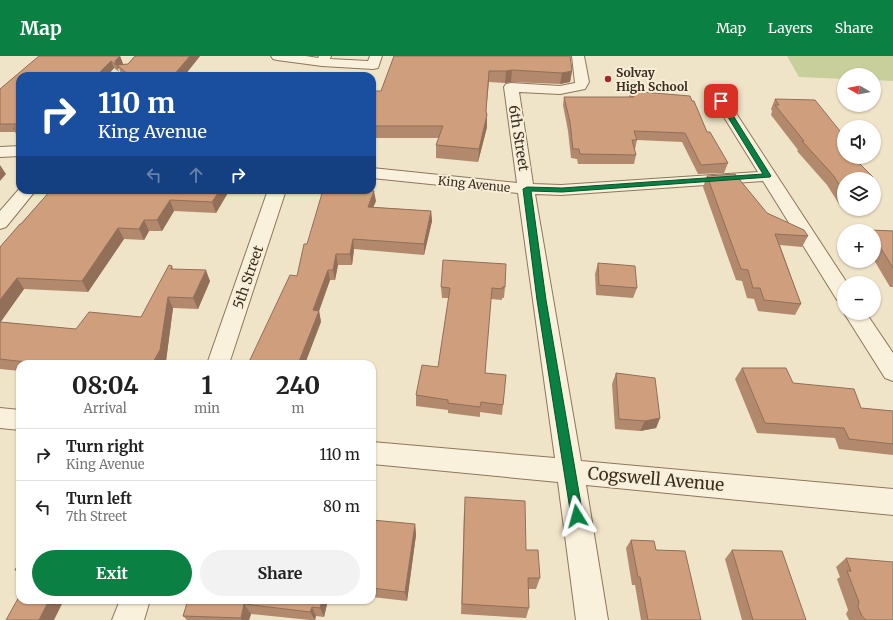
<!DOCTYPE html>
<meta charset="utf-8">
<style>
body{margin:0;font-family:Merriweather,serif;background:#f2f2f2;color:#222;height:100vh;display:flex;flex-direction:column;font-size:15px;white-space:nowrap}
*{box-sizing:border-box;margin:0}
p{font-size:13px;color:#767676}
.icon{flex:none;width:22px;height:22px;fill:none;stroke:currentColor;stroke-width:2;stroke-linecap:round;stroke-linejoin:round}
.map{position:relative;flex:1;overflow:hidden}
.drawer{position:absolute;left:16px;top:304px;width:360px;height:244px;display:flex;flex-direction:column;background:#fff;border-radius:12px;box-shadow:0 1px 3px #0004}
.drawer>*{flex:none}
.top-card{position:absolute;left:16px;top:16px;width:360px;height:122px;border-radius:12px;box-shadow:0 1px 3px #0004;background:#1a4fa0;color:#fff;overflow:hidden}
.needle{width:26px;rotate:279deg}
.controls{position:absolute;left:837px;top:12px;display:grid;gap:8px}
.controls a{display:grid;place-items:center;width:44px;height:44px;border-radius:50%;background:#fff;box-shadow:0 1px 3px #0004;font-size:20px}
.pin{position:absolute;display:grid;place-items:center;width:34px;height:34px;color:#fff;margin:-17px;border-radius:8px;box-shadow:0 2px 6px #0006}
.me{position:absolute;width:44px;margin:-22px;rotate:352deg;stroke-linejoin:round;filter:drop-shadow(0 0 3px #0008)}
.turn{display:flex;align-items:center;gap:14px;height:84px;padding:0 16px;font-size:18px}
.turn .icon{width:52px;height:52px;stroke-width:2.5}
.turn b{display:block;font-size:28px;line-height:34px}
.lanes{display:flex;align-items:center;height:38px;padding:0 16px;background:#0003;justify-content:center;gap:20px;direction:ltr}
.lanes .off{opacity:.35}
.eta{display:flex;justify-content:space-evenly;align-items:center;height:68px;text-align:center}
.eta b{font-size:24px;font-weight:700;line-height:28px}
.button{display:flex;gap:8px;margin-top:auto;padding:8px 16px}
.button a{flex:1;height:46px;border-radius:24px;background:#0b8043;color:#fff;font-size:16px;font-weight:700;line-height:46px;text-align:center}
.button a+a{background:#f2f2f2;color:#222}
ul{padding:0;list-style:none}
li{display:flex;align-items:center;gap:12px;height:52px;padding:0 16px;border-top:1px solid #e0e0e0}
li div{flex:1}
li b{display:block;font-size:15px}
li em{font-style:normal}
header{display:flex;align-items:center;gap:24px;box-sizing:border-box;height:56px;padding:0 20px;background:#0b8043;color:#fff}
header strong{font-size:19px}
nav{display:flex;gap:22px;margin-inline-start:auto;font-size:14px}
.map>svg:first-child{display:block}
</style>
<header>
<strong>Map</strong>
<nav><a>Map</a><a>Layers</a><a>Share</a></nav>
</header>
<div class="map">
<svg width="893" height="564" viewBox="0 0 893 564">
<rect width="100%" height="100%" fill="#f0e4c8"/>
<!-- green -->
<path fill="#c9cf9b" d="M787 0H893V25L874 24V19H844V23L799 21Z"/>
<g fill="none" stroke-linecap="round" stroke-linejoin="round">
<defs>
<path id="minor" d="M271 0H306L318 2 319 0H331L330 3 368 5 370 0H382L378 12 373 13 322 10 277 4 273 3Z
M572 0H584L589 26 585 33 560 38 519 36 533 128 561 129 758 116 714 45 716 42 721 41 726 42 847 227H844V246L837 244 763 125 561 139 535 138 581 405 893 433V459L586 429 608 564H576L558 426 372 408V386L555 402 518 137 372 122V112L517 127 504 31 506 28 511 27 560 30 575 27Z
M20 90V100L0 101V91Z
M20 132V134H36L6 171 0 173V155Z
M268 134H286L229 308H207Z
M844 257H866L893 297V325L885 322Z
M0 352 20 354V374L0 372Z
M120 544H150L144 564H112Z"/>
</defs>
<!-- minor casing -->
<use href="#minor" stroke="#8d765c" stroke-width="2"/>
<!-- minor -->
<use href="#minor" fill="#faf1dc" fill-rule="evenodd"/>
</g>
<!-- wall -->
<path fill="#b2896c" d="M39 0H120L123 8 122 9 128 8 135 0H200L184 20H123L121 18 119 12 118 13 119 16 114 12 107 20H20V81H18L15 76H0V33Z
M394 0 572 15 570 26 560 28 511 26 505 27 489 26 486 56 487 59V71L478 106 436 102V89L439 82H372V35H381Z
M630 35 692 45 707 76 728 107 724 117 698 118 682 86 637 84 635 93H634L636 99 634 108H578L577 103 571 102 568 75 563 49 564 41H629Z
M775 43 844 101 873 121 872 123H844V148H839L827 129 797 95 798 94 771 59 772 55 771 53Z
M707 120 767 157 808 180 802 191 780 189 801 248 795 259 758 255 754 243 747 242 742 225 736 224 703 131Z
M874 130 880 136 874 146Z
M51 134H228L229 135 216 157 174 155 162 175H149L144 184 124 183 88 236 24 233 0 266 76 273 141 261 172 210 173 213 210 225 198 253 173 252 166 305 164 308H20V315L0 313V191Z
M376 145 373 151 431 155 432 165 424 199 354 193 352 209H338L335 224H330L319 255 321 266 297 220 307 188Z
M870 174 893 175V231H890L874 204V175H869Z
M598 207 637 232 633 242 596 239 595 218Z
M441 231H505L504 242H502V244L491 243 485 317 506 319 502 359 480 356V361L448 357V354L416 350V339L438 311 449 242H442Z
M742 312 793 327 861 352 893 355V399L839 393 835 382 757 377 735 323Z
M616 317 660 362 656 372 640 375 615 373 612 328Z
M464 454 526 494 540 522 536 533H528L529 552 526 562 461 558Z
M372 464 415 468 416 479 407 545 372 541Z
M631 484 656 494 701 564H641L635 529H632L626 492Z
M732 494 806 564H742L725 503Z
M846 502 893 564H849L846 558 848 554 837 523 840 521 836 511Z
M20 505V517L15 514Z
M188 544H328L324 561 316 560 315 564H310L251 558 249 564H187L183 560Z"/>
<!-- shaded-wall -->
<path fill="#916f58" d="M120 0 123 8 120 11 117 9 119 12 118 13 119 16 115 5Z
M190 0H200L184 20H173Z
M111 5 114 12 107 20H96Z
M512 14 511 26 505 27 506 15Z
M489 15 485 67 487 59V71L478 106 479 93 486 55Z
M572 15 570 26 560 28 562 17Z
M0 109 6 118 0 125Z
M220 134H228L229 135 216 157 212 146Z
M374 135 376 145 369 161 368 151Z
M170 144 174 155 162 175 157 164Z
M431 155 432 165 424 199V188Z
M144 164 149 175 144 184 139 173Z
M118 172 124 183 88 236 82 225Z
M353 183 354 193 352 209 350 198Z
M336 198 338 209 335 224 333 214Z
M206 214 210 225 198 253 193 242Z
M328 214 330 224 319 255 321 266 305 308H298L313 254Z
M17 222 24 233 0 267V244Z
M168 241 173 252 166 305 164 308H152Z
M660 362 656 372 640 375 645 365Z
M415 468 416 479 407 545 405 536Z
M49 544H64L54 564H39Z
M322 544H328L324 561 320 552Z
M244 548 251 558 249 564H242L241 562Z
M312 551 316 560 315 564 310 556Z"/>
<!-- building -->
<path fill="#cf9f7d" stroke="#916f58" d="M39 0H120L115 5 116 9 111 5 96 20H20V73H13L18 68H0V33Z
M135 0H190L173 20H130L117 9 128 8Z
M394 0H570L572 15 562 17 512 14 506 15H489L486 55 487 59 479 93 436 89 443 70H372V35H381Z
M630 35 690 40 692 45H694L707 76H710L728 107 701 109 685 77 634 75 637 84H632L636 99 580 98 579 93H573L570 66 564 41H634Z
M775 43 815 44 844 80V101H853L873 121H866L867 123H844V136L833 119 802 85H804L775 49H779Z
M735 118 767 157 804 174 808 180 775 178 801 248 764 244 760 232H753L748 214 741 213 707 120Z
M874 130 880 136 874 137Z
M51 134H220L212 146 170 144 157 164H144L139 173 118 172 82 225 17 222 0 244V191L20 168H21Z
M323 134H361L374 135 368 151 431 155 424 188 353 183 350 198H336L333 214H328L313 254 319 255 298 308H248L290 219 297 220 304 188H307Z
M870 174 893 175V212L874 181V175H871Z
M443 204 506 208 505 231H502L503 233 492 232 485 317 506 319 503 349 481 346 480 351 448 347V344L416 339 422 309 438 311 450 232 441 231Z
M598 207 635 210 637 232 599 229Z
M169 209 172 210 171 213 206 214 193 242 168 241 160 294 152 308H44L0 303V266L76 273 89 256 141 261Z
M742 312H786L793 327 854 333 861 352 893 355V388L849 383 844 372 765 367Z
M616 317 655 322 660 362 645 365 619 363Z
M465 441 525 445 526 494H538L540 522H528L529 552 462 548Z
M372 464 415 468 405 536 372 532Z
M631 484 654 485 656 494 685 495 701 564H648L640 521H638Z
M732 494 782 495 806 564H753Z
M846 502 893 506V564H866L862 560 858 551 859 546 847 515H851Z
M20 505V514H15Z
M20 539V544H49L39 564H6Z
M188 544H322L320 552 312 551 310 556 244 548 241 562 183 560Z"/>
<!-- route -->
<path fill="#0b8043" stroke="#07532c" d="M719 43 724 45 771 120 770 121 562 136 531 135 546 244 583 460 581 464 577 465 573 464 571 460 537 244 523 133 527 131 562 132 763 118 718 45Z"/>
<!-- markers -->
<circle fill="#9e2a2b" stroke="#f7eed8" stroke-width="1.5" cx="608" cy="23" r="4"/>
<g text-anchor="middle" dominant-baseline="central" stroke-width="4" stroke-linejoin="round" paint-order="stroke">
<!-- far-poi labels -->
<g font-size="12" font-weight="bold" fill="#3d2e20" stroke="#f7eed8" text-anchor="start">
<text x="616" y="16">Solvay<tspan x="616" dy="14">High School</tspan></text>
</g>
<!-- far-street labels -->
<g font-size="12" fill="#3d2e20" stroke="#f7eed8">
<text transform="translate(474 128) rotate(6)">King Avenue</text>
</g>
<!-- street labels -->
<g font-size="14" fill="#3d2e20" stroke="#f7eed8">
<text transform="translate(519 82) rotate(81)">6th Street</text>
<text transform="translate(248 221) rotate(-71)">5th Street</text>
</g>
<!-- near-street labels -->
<g font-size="17" fill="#3d2e20" stroke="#f7eed8">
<text transform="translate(656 423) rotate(5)">Cogswell Avenue</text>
</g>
</g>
</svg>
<div class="controls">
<a><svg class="needle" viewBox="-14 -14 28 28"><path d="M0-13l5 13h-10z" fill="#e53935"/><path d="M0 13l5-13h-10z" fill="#767676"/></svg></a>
<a><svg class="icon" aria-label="sound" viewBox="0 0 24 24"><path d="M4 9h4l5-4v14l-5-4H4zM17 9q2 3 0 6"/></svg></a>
<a><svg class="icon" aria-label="layers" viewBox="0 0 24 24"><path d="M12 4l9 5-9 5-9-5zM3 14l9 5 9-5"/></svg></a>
<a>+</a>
<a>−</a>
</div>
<div class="pin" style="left:721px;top:45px;background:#d93025"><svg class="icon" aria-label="arrive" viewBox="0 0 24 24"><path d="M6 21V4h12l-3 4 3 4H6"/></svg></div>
<svg class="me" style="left:577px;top:460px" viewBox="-20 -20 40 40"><path d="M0-17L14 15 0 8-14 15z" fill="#0b8043" stroke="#fff" stroke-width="4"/></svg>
<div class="top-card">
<div class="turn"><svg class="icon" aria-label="right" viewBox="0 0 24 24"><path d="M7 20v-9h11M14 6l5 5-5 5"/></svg><div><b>110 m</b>King Avenue</div></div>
<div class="lanes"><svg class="icon off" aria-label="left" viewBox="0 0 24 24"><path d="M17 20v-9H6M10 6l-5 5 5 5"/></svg><svg class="icon off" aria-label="ahead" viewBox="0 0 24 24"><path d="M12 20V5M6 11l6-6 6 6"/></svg><svg class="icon" aria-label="right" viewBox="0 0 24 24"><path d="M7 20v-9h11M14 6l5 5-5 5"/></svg></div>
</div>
<section class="drawer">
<div class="eta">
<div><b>08:04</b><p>Arrival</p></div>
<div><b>1</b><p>min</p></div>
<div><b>240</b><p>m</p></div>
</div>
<ul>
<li><svg class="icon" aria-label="right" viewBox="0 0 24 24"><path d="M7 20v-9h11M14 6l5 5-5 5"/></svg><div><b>Turn right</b><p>King Avenue</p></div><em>110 m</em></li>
<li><svg class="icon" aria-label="left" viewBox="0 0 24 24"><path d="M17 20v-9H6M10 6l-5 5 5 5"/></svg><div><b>Turn left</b><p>7th Street</p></div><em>80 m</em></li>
</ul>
<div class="button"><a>Exit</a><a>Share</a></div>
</section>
</div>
